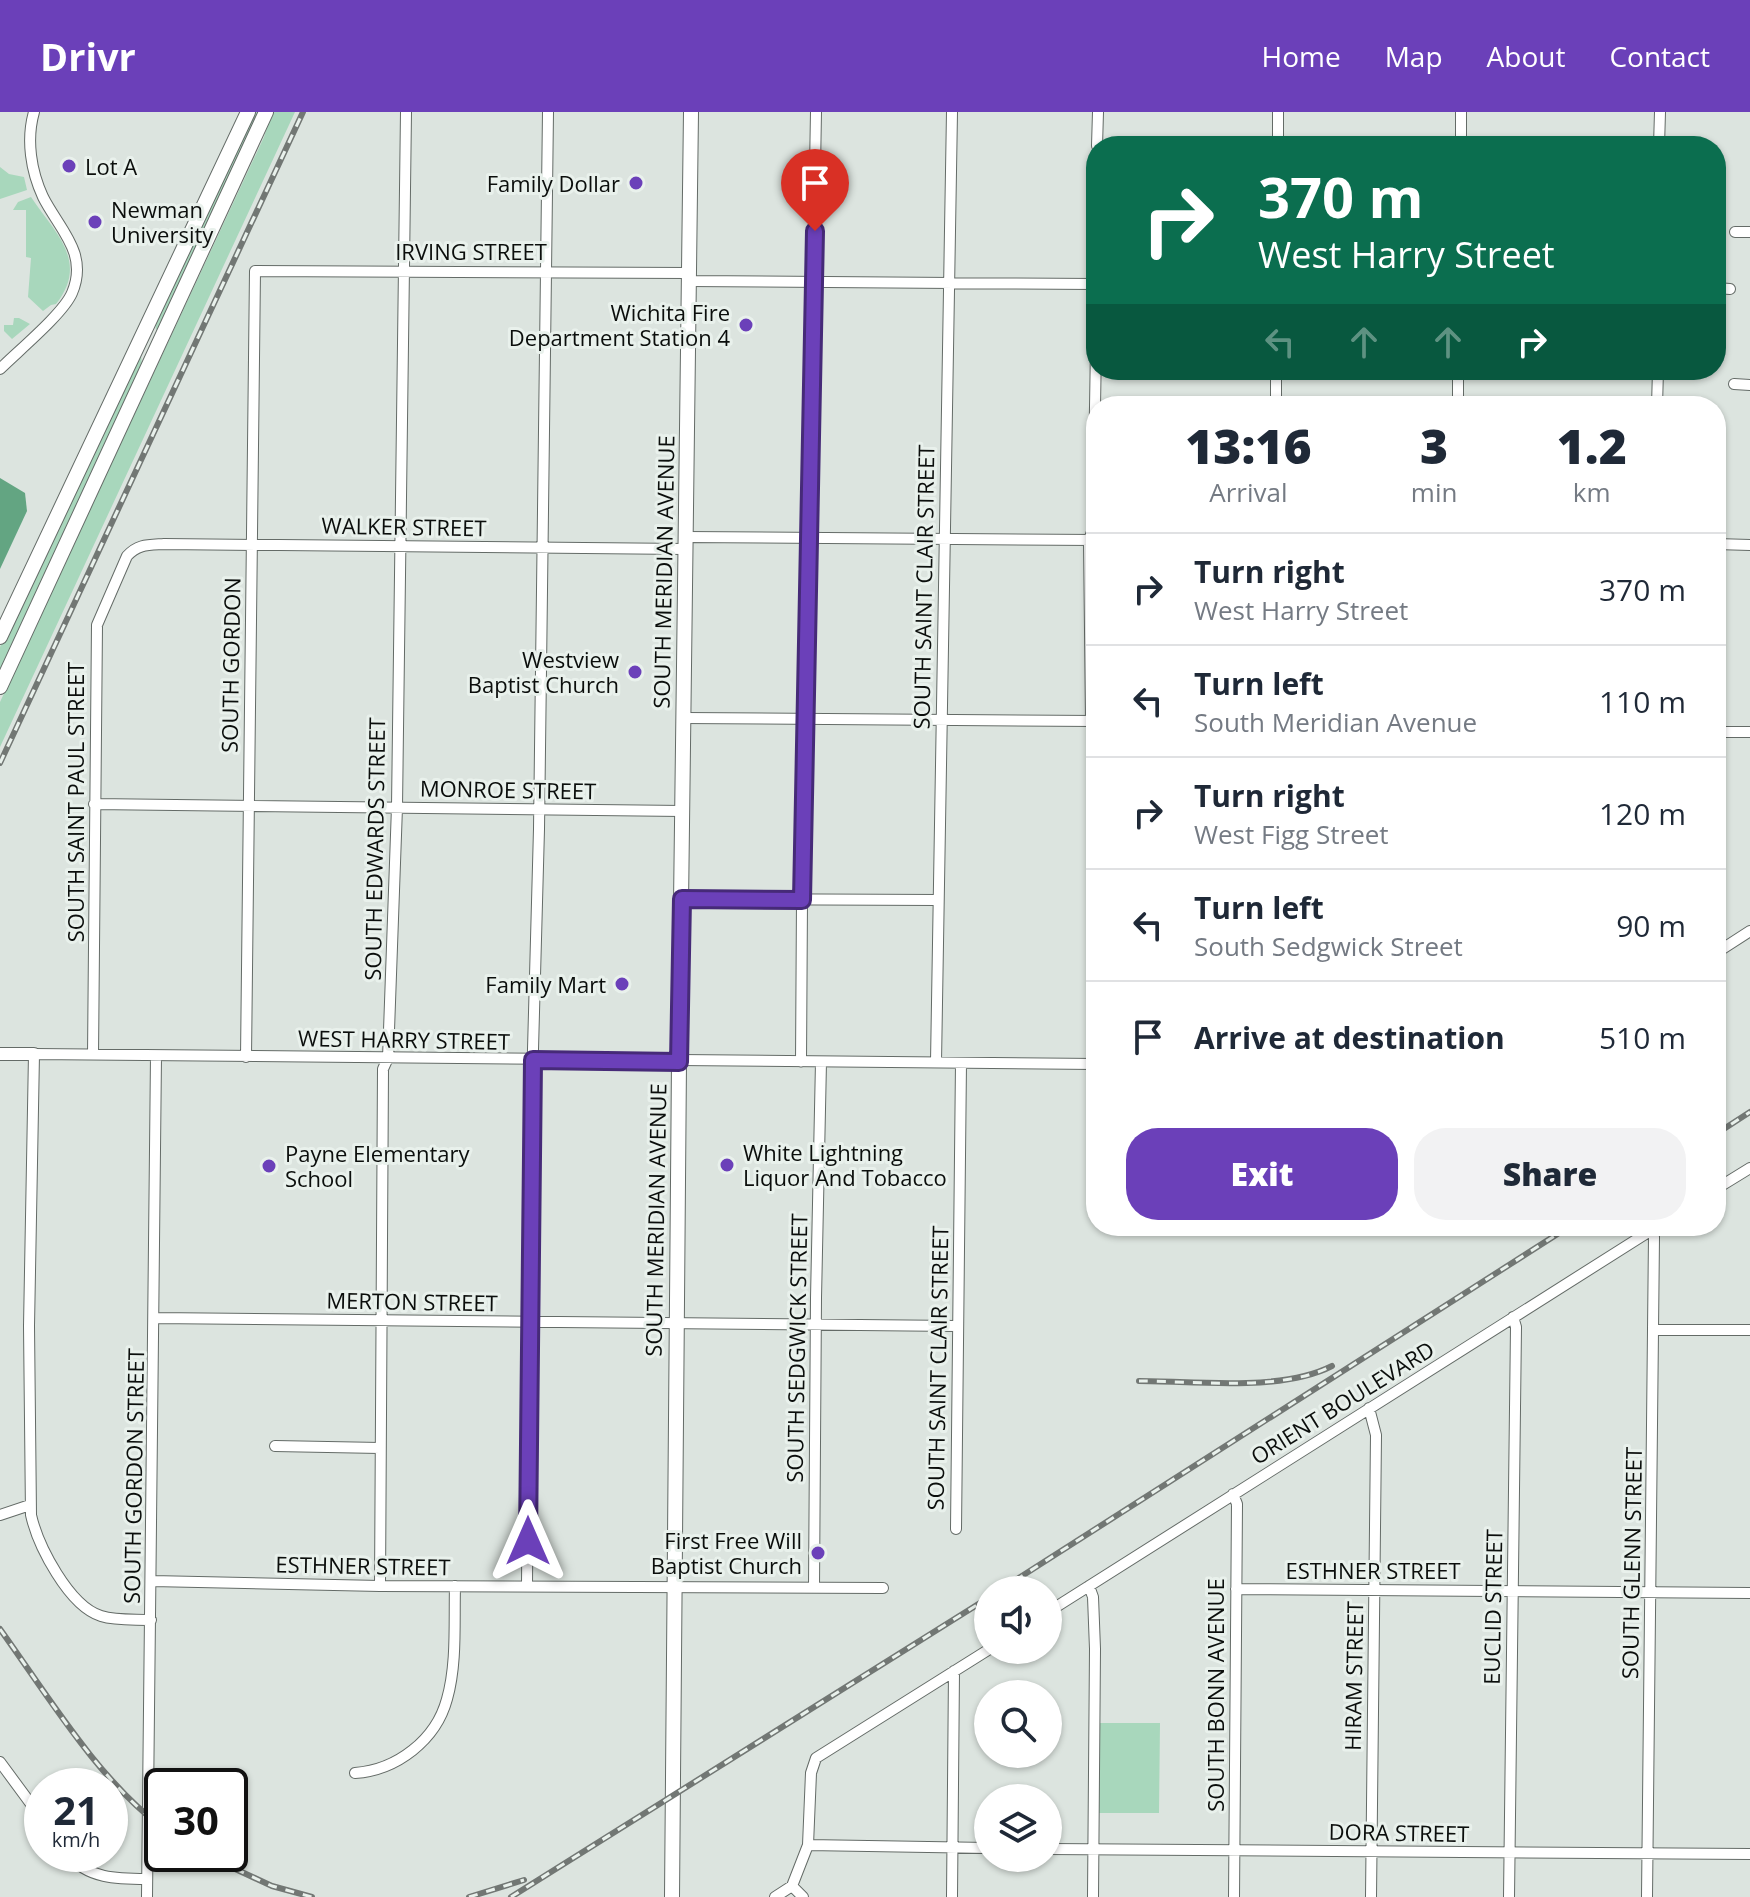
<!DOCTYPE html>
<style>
body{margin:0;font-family:"Open Sans",sans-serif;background:#f2f2f3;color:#1f2937;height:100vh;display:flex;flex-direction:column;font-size:30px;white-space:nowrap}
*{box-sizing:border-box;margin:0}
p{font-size:26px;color:#747a83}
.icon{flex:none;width:44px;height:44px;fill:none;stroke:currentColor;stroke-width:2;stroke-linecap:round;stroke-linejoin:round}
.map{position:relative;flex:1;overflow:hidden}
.details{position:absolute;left:1086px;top:284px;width:640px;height:840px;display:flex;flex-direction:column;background:#fff;border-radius:32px;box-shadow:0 2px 6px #0004}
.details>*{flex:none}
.banner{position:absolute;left:1086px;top:24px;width:640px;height:244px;border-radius:32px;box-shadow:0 2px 6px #0004;background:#0b6e4f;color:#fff;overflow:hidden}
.tools{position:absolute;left:974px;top:1464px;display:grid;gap:16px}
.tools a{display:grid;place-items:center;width:88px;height:88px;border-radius:50%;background:#fff;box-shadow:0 2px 6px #0004;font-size:40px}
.speed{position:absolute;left:24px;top:1656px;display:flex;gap:16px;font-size:40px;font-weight:700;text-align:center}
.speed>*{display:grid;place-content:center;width:104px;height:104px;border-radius:50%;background:#fff;box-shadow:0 2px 6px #0004;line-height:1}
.speed small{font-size:20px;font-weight:400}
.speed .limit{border:4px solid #111;border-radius:12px;background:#fff;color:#111}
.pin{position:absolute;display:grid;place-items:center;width:68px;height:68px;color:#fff;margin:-82px -34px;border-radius:50% 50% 50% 0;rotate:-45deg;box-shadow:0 0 8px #0007}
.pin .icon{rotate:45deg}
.me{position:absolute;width:88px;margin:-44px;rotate:0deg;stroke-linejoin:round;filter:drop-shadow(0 0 6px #0008)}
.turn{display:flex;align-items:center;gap:28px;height:168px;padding:0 40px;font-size:36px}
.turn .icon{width:104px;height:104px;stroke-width:2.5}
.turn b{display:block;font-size:56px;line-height:68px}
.lanes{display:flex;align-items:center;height:76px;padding:0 40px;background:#0003;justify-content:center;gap:40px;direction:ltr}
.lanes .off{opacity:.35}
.eta{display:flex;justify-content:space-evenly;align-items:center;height:136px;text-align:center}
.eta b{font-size:48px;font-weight:800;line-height:56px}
.cta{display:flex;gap:16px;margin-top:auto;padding:16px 40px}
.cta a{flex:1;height:92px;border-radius:32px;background:#6b40b9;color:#fff;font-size:32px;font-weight:800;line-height:92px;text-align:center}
.cta a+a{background:#f2f2f3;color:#1f2937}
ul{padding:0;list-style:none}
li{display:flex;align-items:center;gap:24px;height:112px;padding:0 40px;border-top:2px solid #e0e1e3}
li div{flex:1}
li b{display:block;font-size:30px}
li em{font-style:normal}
header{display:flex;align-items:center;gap:48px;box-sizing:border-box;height:112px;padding:0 40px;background:#6b40b9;color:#fff}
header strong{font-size:38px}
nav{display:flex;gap:44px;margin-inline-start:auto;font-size:28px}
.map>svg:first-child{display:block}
</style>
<header>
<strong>Drivr</strong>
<nav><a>Home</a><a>Map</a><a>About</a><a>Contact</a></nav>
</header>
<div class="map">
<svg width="1750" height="1785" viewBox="0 0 1750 1785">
<rect width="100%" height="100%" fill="#dce4df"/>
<!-- green -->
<path fill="#a8d7bc" d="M253 0H260L162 211 156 218 155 208Z
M272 0H295L0 635V590L264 25Z
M0 55 9 62 24 65 27 78 0 87Z
M31 85C54 120 90 149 56 192L51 193 43 199 28 185 31 146 26 145V98H13L18 90Z
M14 206H19L30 212 12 227 4 219V213H13Z
M141 243 142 254 0 560V535L73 380Z
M1099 1611H1160L1159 1701H1099Z"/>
<!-- water -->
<path fill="#63a582" d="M0 366 25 381 27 399 0 457Z"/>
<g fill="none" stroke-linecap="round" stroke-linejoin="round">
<defs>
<path id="minor" d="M1278 0V34
M1097 34 1098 0
M1461 34V0
M1659 34 1660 0
M1735 120H1750
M689 169 1096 172
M1716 176 1730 177
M0 257C18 239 63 202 72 181 89 141 59 117 43 85 31 59 26 28 34 0
M1734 272 1750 273
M1276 294V258
M1458 294V258
M1657 294 1658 258
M685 425 1096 428
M1716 432 1750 433
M684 606 1096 609
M1091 609 1089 428 1093 417 1096 234
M1716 620H1750
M94 692 683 699
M682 787 938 788
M1716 841 1750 819
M93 943 97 513 127 444C138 432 148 433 164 432L685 437
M246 945 255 159 689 161
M801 950 802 788 816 0
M936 950 952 0
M1716 1077 1750 1056
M154 1206 957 1214
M1653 1218H1750
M1369 1296 1376 1323 1371 1785
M275 1334 380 1336
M1233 1382 1237 1392 1234 1785
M0 1403 30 1393
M956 1417 961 951
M152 1469 380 1474 883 1476
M380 1474 383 957 388 946 397 695 406 0
M527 1474 530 1047 539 717 548 0
M1089 1474 1093 1485 1095 1537 1093 1785
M814 1475 816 1186 821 950
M1236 1477 1750 1481
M1048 1500 1658 1114
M151 1508C135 1507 117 1509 101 1504 69 1494 38 1434 31 1403L29 1214 34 942 1096 952
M0 1650 42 1707
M355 1661C397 1658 436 1628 447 1587 457 1552 454 1511 455 1474
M808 1733 988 1736
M1048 1737 1750 1742
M68 1742C87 1767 118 1767 147 1767
M792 1774 803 1785
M147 1785 156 944
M775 1785 792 1774 808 1733 811 1661 816 1646 988 1538
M952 1785 954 1559
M1509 1785 1516 1215 1513 1205
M1647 1785 1653 1218 1654 1125 1652 1118"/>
<path id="tertiary" d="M0 942H34"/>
<path id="secondary" d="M0 525 248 0
M0 575 266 0
M672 1785 679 950 691 0"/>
</defs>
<!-- minor casing -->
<use href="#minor" stroke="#646b67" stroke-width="12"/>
<!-- tertiary casing -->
<use href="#tertiary" stroke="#646b67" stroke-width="14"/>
<!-- secondary casing -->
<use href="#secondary" stroke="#646b67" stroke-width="16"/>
<!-- minor -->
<use href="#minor" stroke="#fff" stroke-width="10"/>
<!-- tertiary -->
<use href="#tertiary" stroke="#fff" stroke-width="12"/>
<!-- secondary -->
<use href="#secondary" stroke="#fff" stroke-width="14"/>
<defs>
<path id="rail" d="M0 651 303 0
M1716 1022 1750 1000
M1139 1269C1196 1269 1281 1280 1332 1254
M1000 1478 1570 1114
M0 1517C46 1581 99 1669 162 1715
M203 1742 272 1774 312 1785
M469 1785 524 1768
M511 1785 988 1486"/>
</defs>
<!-- rail casing -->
<use href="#rail" stroke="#727774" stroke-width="6"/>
<!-- rail -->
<use href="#rail" stroke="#e9f1ec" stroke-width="3" stroke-dasharray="9" stroke-linecap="butt"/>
</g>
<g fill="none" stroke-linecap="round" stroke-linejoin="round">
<defs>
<path id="route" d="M528 1429 533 948 679 950 682 787 802 788 815 119"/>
</defs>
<!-- route casing -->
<use href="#route" stroke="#462a78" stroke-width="20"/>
<!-- route -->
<use href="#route" stroke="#6b40b9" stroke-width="14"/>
</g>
<!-- markers -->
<g fill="#6b40b9" stroke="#e9f1ec" stroke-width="3">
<circle cx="69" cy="54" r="8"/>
<circle cx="636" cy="71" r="8"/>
<circle cx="95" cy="110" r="8"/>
<circle cx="746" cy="213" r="8"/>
<circle cx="635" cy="560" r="8"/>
<circle cx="622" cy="872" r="8"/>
<circle cx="727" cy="1053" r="8"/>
<circle cx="269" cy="1054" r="8"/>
<circle cx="818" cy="1441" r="8"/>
</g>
<g text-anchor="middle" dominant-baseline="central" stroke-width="6" stroke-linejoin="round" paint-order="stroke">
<!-- poi labels -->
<g font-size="22" fill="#0b0e0c" stroke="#e9f1ec" text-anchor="end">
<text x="85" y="54" text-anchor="start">Lot A</text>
<text x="620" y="71">Family Dollar</text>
<text x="111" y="97" text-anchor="start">Newman<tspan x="111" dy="25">University</tspan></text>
<text x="730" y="200">Wichita Fire<tspan x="730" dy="25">Department Station 4</tspan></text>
<text x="619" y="547">Westview<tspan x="619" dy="25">Baptist Church</tspan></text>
<text x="606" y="872">Family Mart</text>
<text x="743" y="1040" text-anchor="start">White Lightning<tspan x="743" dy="25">Liquor And Tobacco</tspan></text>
<text x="285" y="1041" text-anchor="start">Payne Elementary<tspan x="285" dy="25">School</tspan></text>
<text x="802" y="1428">First Free Will<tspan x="802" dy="25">Baptist Church</tspan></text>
</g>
<!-- street labels -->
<g font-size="22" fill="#0b0e0c" stroke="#e9f1ec">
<text x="471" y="139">IRVING STREET</text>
<text transform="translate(404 414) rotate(1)">WALKER STREET</text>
<text transform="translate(663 460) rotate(-89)">SOUTH MERIDIAN AVENUE</text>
<text transform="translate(923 475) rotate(-89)">SOUTH SAINT CLAIR STREET</text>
<text transform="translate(230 553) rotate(-89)">SOUTH GORDON</text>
<text transform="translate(508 677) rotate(1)">MONROE STREET</text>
<text transform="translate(75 690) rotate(-90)">SOUTH SAINT PAUL STREET</text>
<text transform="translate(374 737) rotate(-89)">SOUTH EDWARDS STREET</text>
<text transform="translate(404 927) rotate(1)">WEST HARRY STREET</text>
<text transform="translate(655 1108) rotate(-89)">SOUTH MERIDIAN AVENUE</text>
<text transform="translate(412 1189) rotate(1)">MERTON STREET</text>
<text transform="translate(796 1236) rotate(-89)">SOUTH SEDGWICK STREET</text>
<text transform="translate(937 1256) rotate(-89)">SOUTH SAINT CLAIR STREET</text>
<text transform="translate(1342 1290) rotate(-32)">ORIENT BOULEVARD</text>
<text transform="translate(133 1364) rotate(-89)">SOUTH GORDON STREET</text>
<text transform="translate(1631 1451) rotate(-89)">SOUTH GLENN STREET</text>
<text transform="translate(363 1453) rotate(1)">ESTHNER STREET</text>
<text x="1373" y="1458">ESTHNER STREET</text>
<text transform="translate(1492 1495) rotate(-89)">EUCLID STREET</text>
<text transform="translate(1353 1564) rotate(-89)">HIRAM STREET</text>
<text transform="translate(1215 1583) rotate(-90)">SOUTH BONN AVENUE</text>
<text transform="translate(1399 1720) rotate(1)">DORA STREET</text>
</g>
</g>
</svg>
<div class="tools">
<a><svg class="icon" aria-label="sound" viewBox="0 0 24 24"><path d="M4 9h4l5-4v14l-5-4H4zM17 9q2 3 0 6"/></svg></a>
<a><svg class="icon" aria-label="search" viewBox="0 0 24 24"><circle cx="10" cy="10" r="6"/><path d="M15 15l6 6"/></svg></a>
<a><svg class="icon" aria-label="layers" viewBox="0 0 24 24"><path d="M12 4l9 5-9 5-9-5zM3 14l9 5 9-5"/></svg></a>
</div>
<div class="speed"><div>21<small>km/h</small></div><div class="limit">30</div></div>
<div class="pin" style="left:815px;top:119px;background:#d93025"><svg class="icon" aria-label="arrive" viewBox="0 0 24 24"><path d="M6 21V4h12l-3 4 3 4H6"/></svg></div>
<svg class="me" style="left:528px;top:1429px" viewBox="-20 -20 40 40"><path d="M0-17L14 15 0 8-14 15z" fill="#6b40b9" stroke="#fff" stroke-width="4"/></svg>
<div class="banner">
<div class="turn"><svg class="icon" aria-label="right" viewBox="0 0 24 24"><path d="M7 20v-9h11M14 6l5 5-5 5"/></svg><div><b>370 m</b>West Harry Street</div></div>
<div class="lanes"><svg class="icon off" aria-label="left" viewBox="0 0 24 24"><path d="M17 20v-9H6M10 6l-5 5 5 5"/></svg><svg class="icon off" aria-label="ahead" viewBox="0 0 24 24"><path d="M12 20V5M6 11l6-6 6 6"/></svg><svg class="icon off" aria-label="ahead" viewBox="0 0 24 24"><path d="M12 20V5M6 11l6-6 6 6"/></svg><svg class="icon" aria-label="right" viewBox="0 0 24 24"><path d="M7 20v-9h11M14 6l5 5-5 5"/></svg></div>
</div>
<section class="details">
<div class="eta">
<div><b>13:16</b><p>Arrival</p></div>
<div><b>3</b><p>min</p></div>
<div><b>1.2</b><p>km</p></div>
</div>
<ul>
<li><svg class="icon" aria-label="right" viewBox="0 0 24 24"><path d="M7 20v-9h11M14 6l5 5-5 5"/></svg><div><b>Turn right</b><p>West Harry Street</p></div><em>370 m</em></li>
<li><svg class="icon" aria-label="left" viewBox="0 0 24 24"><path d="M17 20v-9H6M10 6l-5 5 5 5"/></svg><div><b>Turn left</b><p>South Meridian Avenue</p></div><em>110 m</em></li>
<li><svg class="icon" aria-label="right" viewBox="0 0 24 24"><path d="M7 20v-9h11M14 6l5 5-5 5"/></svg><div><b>Turn right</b><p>West Figg Street</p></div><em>120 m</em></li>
<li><svg class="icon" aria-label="left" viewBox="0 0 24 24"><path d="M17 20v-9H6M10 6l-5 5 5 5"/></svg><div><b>Turn left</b><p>South Sedgwick Street</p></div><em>90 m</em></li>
<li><svg class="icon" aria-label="arrive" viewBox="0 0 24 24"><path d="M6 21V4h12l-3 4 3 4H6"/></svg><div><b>Arrive at destination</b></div><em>510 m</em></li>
</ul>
<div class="cta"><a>Exit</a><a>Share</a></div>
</section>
</div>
